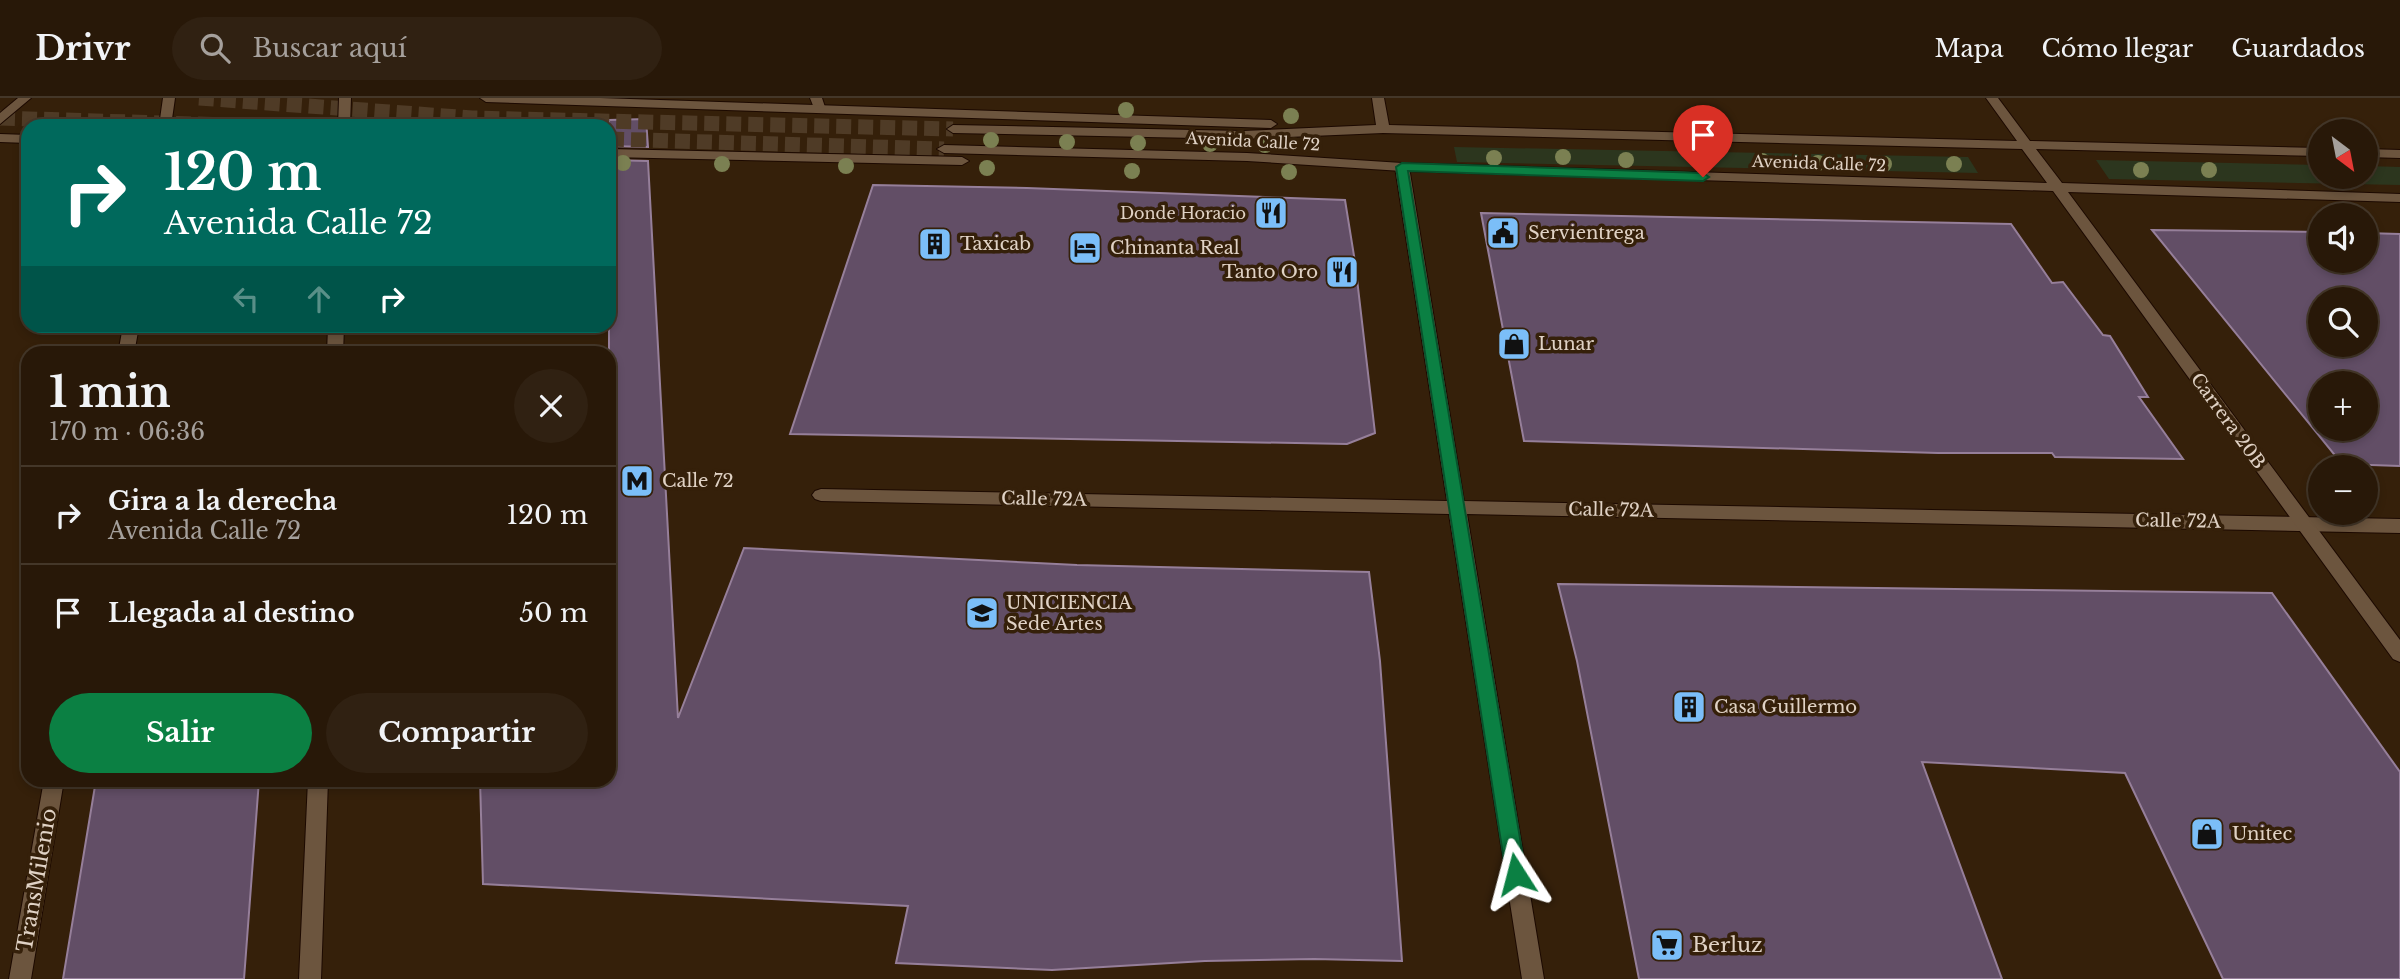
<!DOCTYPE html>
<html lang="es">
<meta charset="utf-8">
<style>
body{margin:0;font-family:"Libre Baskerville",serif;background:#302112;color:#f1f3f6;height:100vh;display:flex;flex-direction:column;font-size:26px;white-space:nowrap}
*{box-sizing:border-box;margin:0}
p{font-size:23px;color:#a5a09c}
.icon{flex:none;width:38px;height:38px;fill:none;stroke:currentColor;stroke-width:2;stroke-linecap:round;stroke-linejoin:round}
.map{position:relative;flex:1;overflow:hidden}
.drawer{position:absolute;left:21px;top:248px;width:595px;height:441px;display:flex;flex-direction:column;background:#281808;border-radius:21px;box-shadow:0 4px 10px #0003,0 0 0 2px #443729}
.drawer>*{flex:none}
.top-card{position:absolute;left:21px;top:21px;width:595px;height:214px;border-radius:21px;box-shadow:0 4px 10px #0003,0 0 0 2px #443729;background:#00695c;color:#fff;overflow:hidden}
.needle{width:46px;rotate:148deg}
.controls{position:absolute;left:2308px;top:21px;display:grid;gap:14px}
.controls a{display:grid;place-items:center;width:70px;height:70px;border-radius:50%;background:#281808;box-shadow:0 4px 10px #0003,0 0 0 2px #443729;font-size:35px}
.pin{position:absolute;display:grid;place-items:center;width:60px;height:60px;color:#fff;margin:-72px -30px;border-radius:50% 50% 50% 0;rotate:-45deg;box-shadow:0 0 7px #0007}
.pin .icon{rotate:45deg}
.me{position:absolute;width:77px;margin:-38px;rotate:351deg;stroke-linejoin:round;filter:drop-shadow(0 0 5px #0008)}
.turn{display:flex;align-items:center;gap:24px;height:147px;padding:0 28px;font-size:32px}
.turn .icon{width:91px;height:91px;stroke-width:2.5}
.turn b{display:block;font-size:49px;line-height:60px}
.lanes{display:flex;align-items:center;height:66px;padding:0 28px;background:#0003;justify-content:center;gap:35px;direction:ltr}
.lanes .off{opacity:.35}
.round{display:grid;place-items:center;flex:none;width:74px;height:74px;border-radius:37px;background:#302112}
.head{display:flex;align-items:center;justify-content:space-between;height:119px;padding:0 28px}
h1{font-size:42px;font-weight:700;line-height:52px}
.button{display:flex;gap:14px;margin-top:auto;padding:14px 28px}
.button a{flex:1;height:80px;border-radius:42px;background:#0b8043;color:#fff;font-size:28px;font-weight:700;line-height:80px;text-align:center}
.button a+a{background:#302112;color:#f1f3f6}
ul{padding:0;list-style:none}
li{display:flex;align-items:center;gap:21px;height:98px;padding:0 28px;border-top:2px solid #443729}
li div{flex:1}
li b{display:block;font-size:26px}
li em{font-style:normal}
header{display:flex;align-items:center;gap:42px;box-sizing:border-box;height:98px;padding:0 35px;background:#281808;border-bottom:2px solid #443729}
header strong{font-size:33px}
nav{display:flex;gap:38px;margin-inline-start:auto;font-size:24px}
.search{width:490px;height:63px;background:#302112;display:flex;align-items:center;gap:18px;box-sizing:border-box;padding:0 24px;border-radius:38px;color:#a5a09c;font-size:26px}
.map>svg:first-child{display:block}
</style>
<header>
<strong>Drivr</strong>
<div class="search"><svg class="icon" aria-label="search" viewBox="0 0 24 24"><circle cx="10" cy="10" r="6"/><path d="M15 15l6 6"/></svg>Buscar aquí</div>
<nav><a>Mapa</a><a>Cómo llegar</a><a>Guardados</a></nav>
</header>
<div class="map">
<svg width="2400" height="881" viewBox="0 0 2400 881">
<rect width="100%" height="100%" fill="#35200a"/>
<!-- green -->
<path fill="#2c361e" d="M1454 49 1968 59 1978 75 1457 64Z
M2096 62 2320 67V79H2366V68L2400 69V87L2109 81Z"/>
<!-- building -->
<path fill="#624e66" stroke="#967f9a" stroke-width="2" fill-rule="evenodd" d="M646 21 648 49 609 48V22Z
M609 62 648 63 678 620 744 450 1077 467 1369 474 1380 563 1402 863 1314 861 1205 863 1052 872 896 865 908 808 483 786 480 682H609Z
M873 87 1027 90 1345 102 1355 164 1375 335 1347 346 790 336Z
M1481 115 2011 126 2052 185 2063 184 2103 237 2110 238 2148 299H2139L2183 361 2055 359 2052 355H1938L1524 343Z
M2152 132 2320 134V163H2366V135L2400 136V368L2342 366ZM2320 201H2366V247H2320ZM2320 285H2366V331H2320Z
M1558 486 2272 495 2400 674V881H2223L2125 675 1922 664 2002 881H1639L1577 563Z
M96 682H259L244 881H63Z"/>
<g fill="none" stroke-linecap="round" stroke-linejoin="round">
<!-- secondary-tunnel -->
<path stroke="#4f3b26" stroke-width="15" stroke-dasharray="15 7" stroke-linecap="butt" d="M199 0 472 20 953 31
M0 20 259 28
M609 41 944 51"/>
<defs>
<path id="lane" d="M163 0H175L171 28H159Z
M339 0H351L350 28H338Z
M123 228H139L134 256H118Z
M328 228H344L343 256H327Z
M44 682H64L31 881H9Z
M308 682H328L321 881H299Z"/>
<path id="street" d="M810 0H822L826 12 824 15H816Z
M1402 65 1409 69 1464 403 2400 421V435L1467 416 1544 881H1522L1449 416 821 403 815 401 812 397 815 393 821 391 1447 403 1395 69Z"/>
<path id="secondary" d="M18 0H31L0 26V15Z
M480 0H600L1271 22 1277 26 1271 30 486 4Z
M1372 0H1384L1389 27 2017 43 1986 0H1998L2030 43 2320 50V58L2036 51 2062 85 2400 96V104L2068 94 2400 542V564L2393 561 2053 93 1402 73 1247 63 944 55 937 51 944 47 1247 55 1402 65 2047 85 2022 51 1383 35 1243 41 953 35 947 31 953 27 1243 33 1376 27Z
M0 36 28 37V45L0 44Z
M609 51 962 59 969 63 962 67 609 59Z
M2366 51 2400 52V60L2366 59Z"/>
</defs>
<!-- lane casing -->
<use href="#lane" stroke="#1c0900" stroke-width="2"/>
<!-- street casing -->
<use href="#street" stroke="#1c0900" stroke-width="2"/>
<!-- secondary casing -->
<use href="#secondary" stroke="#1c0900" stroke-width="2"/>
<!-- lane -->
<use href="#lane" fill="#6c553e" fill-rule="evenodd"/>
<!-- street -->
<use href="#street" fill="#6c553e" fill-rule="evenodd"/>
<!-- secondary -->
<use href="#secondary" fill="#6c553e" fill-rule="evenodd"/>
</g>
<!-- trees -->
<g fill="#7b8052">
<circle cx="1126" cy="12" r="8"/>
<circle cx="1291" cy="18" r="8"/>
<circle cx="991" cy="42" r="8"/>
<circle cx="1067" cy="44" r="8"/>
<circle cx="1138" cy="45" r="8"/>
<circle cx="1210" cy="46" r="8"/>
<circle cx="1265" cy="47" r="8"/>
<circle cx="1563" cy="59" r="8"/>
<circle cx="1494" cy="60" r="8"/>
<circle cx="1701" cy="61" r="8"/>
<circle cx="1626" cy="62" r="8"/>
<circle cx="1762" cy="63" r="8"/>
<circle cx="623" cy="65" r="8"/>
<circle cx="1818" cy="65" r="8"/>
<circle cx="722" cy="66" r="8"/>
<circle cx="1884" cy="66" r="8"/>
<circle cx="1954" cy="66" r="8"/>
<circle cx="846" cy="68" r="8"/>
<circle cx="987" cy="70" r="8"/>
<circle cx="2141" cy="72" r="8"/>
<circle cx="2209" cy="72" r="8"/>
<circle cx="1132" cy="73" r="8"/>
<circle cx="1289" cy="74" r="8"/>
</g>
<!-- route -->
<path fill="#0b8043" stroke="#07532c" stroke-width="2" d="M1402 65 1703 75 1709 79 1703 83 1408 73 1526 776 1523 783 1516 785 1509 783 1506 776 1396 69Z"/>
<!-- icons -->
<defs>
<symbol id="restaurant-square" viewBox="-11 -11 22 22"><rect x="-9" y="-9" width="18" height="18" rx="4" fill="#7bbef8" stroke="#35200a"/><path d="M-5-6h1v4h1v-4h1v4h1v-4h1v5L-1.5 .5V6h-2V.5L-5-1ZM5-6V6H3V1.5H1.5Q1.5-4 5-6Z" fill="#111"/></symbol>
<symbol id="civic-square" viewBox="-11 -11 22 22"><rect x="-9" y="-9" width="18" height="18" rx="4" fill="#7bbef8" stroke="#35200a"/><path d="M-.6-6.5H3V-4.5H.6V-3L4-1V1h2V6H-6V1h2V-1L-.6-3ZM-1.2 2.5V6h2.4V2.5Z" fill="#111"/></symbol>
<symbol id="building-square" viewBox="-11 -11 22 22"><rect x="-9" y="-9" width="18" height="18" rx="4" fill="#7bbef8" stroke="#35200a"/><path d="M-4-6H4V6H1V3H-1V6H-4ZM-2.5-4.3h1.7v1.8h-1.7ZM.8-4.3h1.7v1.8H.8ZM-2.5-1h1.7V.8h-1.7ZM.8-1h1.7V.8H.8Z" fill="#111"/></symbol>
<symbol id="hotel-square" viewBox="-11 -11 22 22"><rect x="-9" y="-9" width="18" height="18" rx="4" fill="#7bbef8" stroke="#35200a"/><path d="M-6-4.5h1.5V1H6V5H4.5V3h-9V5H-6ZM-4 0a1.8 1.8 0 1 1 3.6 0ZM.5 0V-2.5h3Q6-2.5 6 0Z" fill="#111"/></symbol>
<symbol id="shop-square" viewBox="-11 -11 22 22"><rect x="-9" y="-9" width="18" height="18" rx="4" fill="#7bbef8" stroke="#35200a"/><path d="M-5-2.5h2.3a2.7 3.5 0 0 1 5.4 0H5L5.5 6h-11ZM-1.5-2.5h3a1.5 2.3 0 0 0-3 0Z" fill="#111"/></symbol>
<symbol id="metro-square" viewBox="-11 -11 22 22"><rect x="-9" y="-9" width="18" height="18" rx="4" fill="#7bbef8" stroke="#35200a"/><path d="M-5.5 5V-5H-3L0 0L3-5H5.5V5H3V-.5L0 4L-3-.5V5Z" fill="#111"/></symbol>
<symbol id="university-square" viewBox="-11 -11 22 22"><rect x="-9" y="-9" width="18" height="18" rx="4" fill="#7bbef8" stroke="#35200a"/><path d="M0-5L7-2L0 1L-7-2ZM-4 1L0 2.5L4 1V4Q0 6-4 4Z" fill="#111"/></symbol>
<symbol id="supermarket-square" viewBox="-11 -11 22 22"><rect x="-9" y="-9" width="18" height="18" rx="4" fill="#7bbef8" stroke="#35200a"/><path d="M-6-5.5h2.5l.6 2H6L4.5 2H-2.5L-4.4-4H-6ZM-1.5 3.2a1.3 1.3 0 1 0 .1 0ZM3 3.2a1.3 1.3 0 1 0 .1 0Z" fill="#111"/></symbol>
</defs>
<g fill-rule="evenodd">
<use href="#restaurant-square" x="1252" y="96" width="38" height="38"/>
<use href="#civic-square" x="1484" y="116" width="38" height="38"/>
<use href="#building-square" x="916" y="127" width="38" height="38"/>
<use href="#hotel-square" x="1066" y="131" width="38" height="38"/>
<use href="#restaurant-square" x="1323" y="155" width="38" height="38"/>
<use href="#shop-square" x="1495" y="227" width="38" height="38"/>
<use href="#metro-square" x="618" y="364" width="38" height="38"/>
<use href="#university-square" x="963" y="496" width="38" height="38"/>
<use href="#building-square" x="1670" y="590" width="38" height="38"/>
<use href="#shop-square" x="2188" y="717" width="38" height="38"/>
<use href="#supermarket-square" x="1648" y="828" width="38" height="38"/>
</g>
<g text-anchor="middle" dominant-baseline="central" stroke-width="7" stroke-linejoin="round" paint-order="stroke">
<!-- far-street labels -->
<g font-size="16" fill="#e0d2c5" stroke="#35200a">
<text transform="translate(1253 43) rotate(3)">Avenida Calle 72</text>
<text transform="translate(1819 65) rotate(2)">Avenida Calle 72</text>
</g>
<!-- far-poi labels -->
<g font-size="16" fill="#e0d2c5" stroke="#35200a" text-anchor="end">
<text x="1246" y="115">Donde Horacio</text>
</g>
<!-- poi labels -->
<g font-size="18" fill="#e0d2c5" stroke="#35200a" text-anchor="start">
<text x="1528" y="135">Servientrega</text>
<text x="960" y="146">Taxicab</text>
<text x="1110" y="150">Chinanta Real</text>
<text x="1318" y="174" text-anchor="end">Tanto Oro</text>
<text x="1538" y="246">Lunar</text>
<text x="662" y="383">Calle 72</text>
<text x="1006" y="505">UNICIENCIA<tspan x="1006" dy="21">Sede Artes</tspan></text>
<text x="1714" y="609">Casa Guillermo</text>
<text x="2232" y="736">Unitec</text>
</g>
<!-- street labels -->
<g font-size="18" fill="#e0d2c5" stroke="#35200a">
<text transform="translate(2228 323) rotate(54)">Carrera 20B</text>
<text transform="translate(1044 401) rotate(1)">Calle 72A</text>
<text transform="translate(1611 412) rotate(1)">Calle 72A</text>
<text transform="translate(2178 423) rotate(1)">Calle 72A</text>
</g>
<!-- near-street labels -->
<g font-size="21" fill="#e0d2c5" stroke="#35200a">
<text transform="translate(37 782) rotate(-80)">TransMilenio</text>
</g>
<!-- near-poi labels -->
<g font-size="21" fill="#e0d2c5" stroke="#35200a" text-anchor="start">
<text x="1692" y="847">Berluz</text>
</g>
</g>
</svg>
<div class="controls">
<a><svg class="needle" viewBox="-14 -14 28 28"><path d="M0-13l5 13h-10z" fill="#e53935"/><path d="M0 13l5-13h-10z" fill="#a5a09c"/></svg></a>
<a><svg class="icon" aria-label="sound" viewBox="0 0 24 24"><path d="M4 9h4l5-4v14l-5-4H4zM17 9q2 3 0 6"/></svg></a>
<a><svg class="icon" aria-label="search" viewBox="0 0 24 24"><circle cx="10" cy="10" r="6"/><path d="M15 15l6 6"/></svg></a>
<a>+</a>
<a>−</a>
</div>
<div class="pin" style="left:1703px;top:79px;background:#d93025"><svg class="icon" aria-label="arrive" viewBox="0 0 24 24"><path d="M6 21V4h12l-3 4 3 4H6"/></svg></div>
<svg class="me" style="left:1516px;top:776px" viewBox="-20 -20 40 40"><path d="M0-17L14 15 0 8-14 15z" fill="#0b8043" stroke="#fff" stroke-width="4"/></svg>
<div class="top-card">
<div class="turn"><svg class="icon" aria-label="right" viewBox="0 0 24 24"><path d="M7 20v-9h11M14 6l5 5-5 5"/></svg><div><b>120 m</b>Avenida Calle 72</div></div>
<div class="lanes"><svg class="icon off" aria-label="left" viewBox="0 0 24 24"><path d="M17 20v-9H6M10 6l-5 5 5 5"/></svg><svg class="icon off" aria-label="ahead" viewBox="0 0 24 24"><path d="M12 20V5M6 11l6-6 6 6"/></svg><svg class="icon" aria-label="right" viewBox="0 0 24 24"><path d="M7 20v-9h11M14 6l5 5-5 5"/></svg></div>
</div>
<section class="drawer">
<div class="head"><div><h1>1 min</h1><p>170 m · 06:36</p></div><a class="round"><svg class="icon" aria-label="close" viewBox="0 0 24 24"><path d="M6 6l12 12M18 6L6 18"/></svg></a></div>
<ul>
<li><svg class="icon" aria-label="right" viewBox="0 0 24 24"><path d="M7 20v-9h11M14 6l5 5-5 5"/></svg><div><b>Gira a la derecha</b><p>Avenida Calle 72</p></div><em>120 m</em></li>
<li><svg class="icon" aria-label="arrive" viewBox="0 0 24 24"><path d="M6 21V4h12l-3 4 3 4H6"/></svg><div><b>Llegada al destino</b></div><em>50 m</em></li>
</ul>
<div class="button"><a>Salir</a><a>Compartir</a></div>
</section>
</div>
